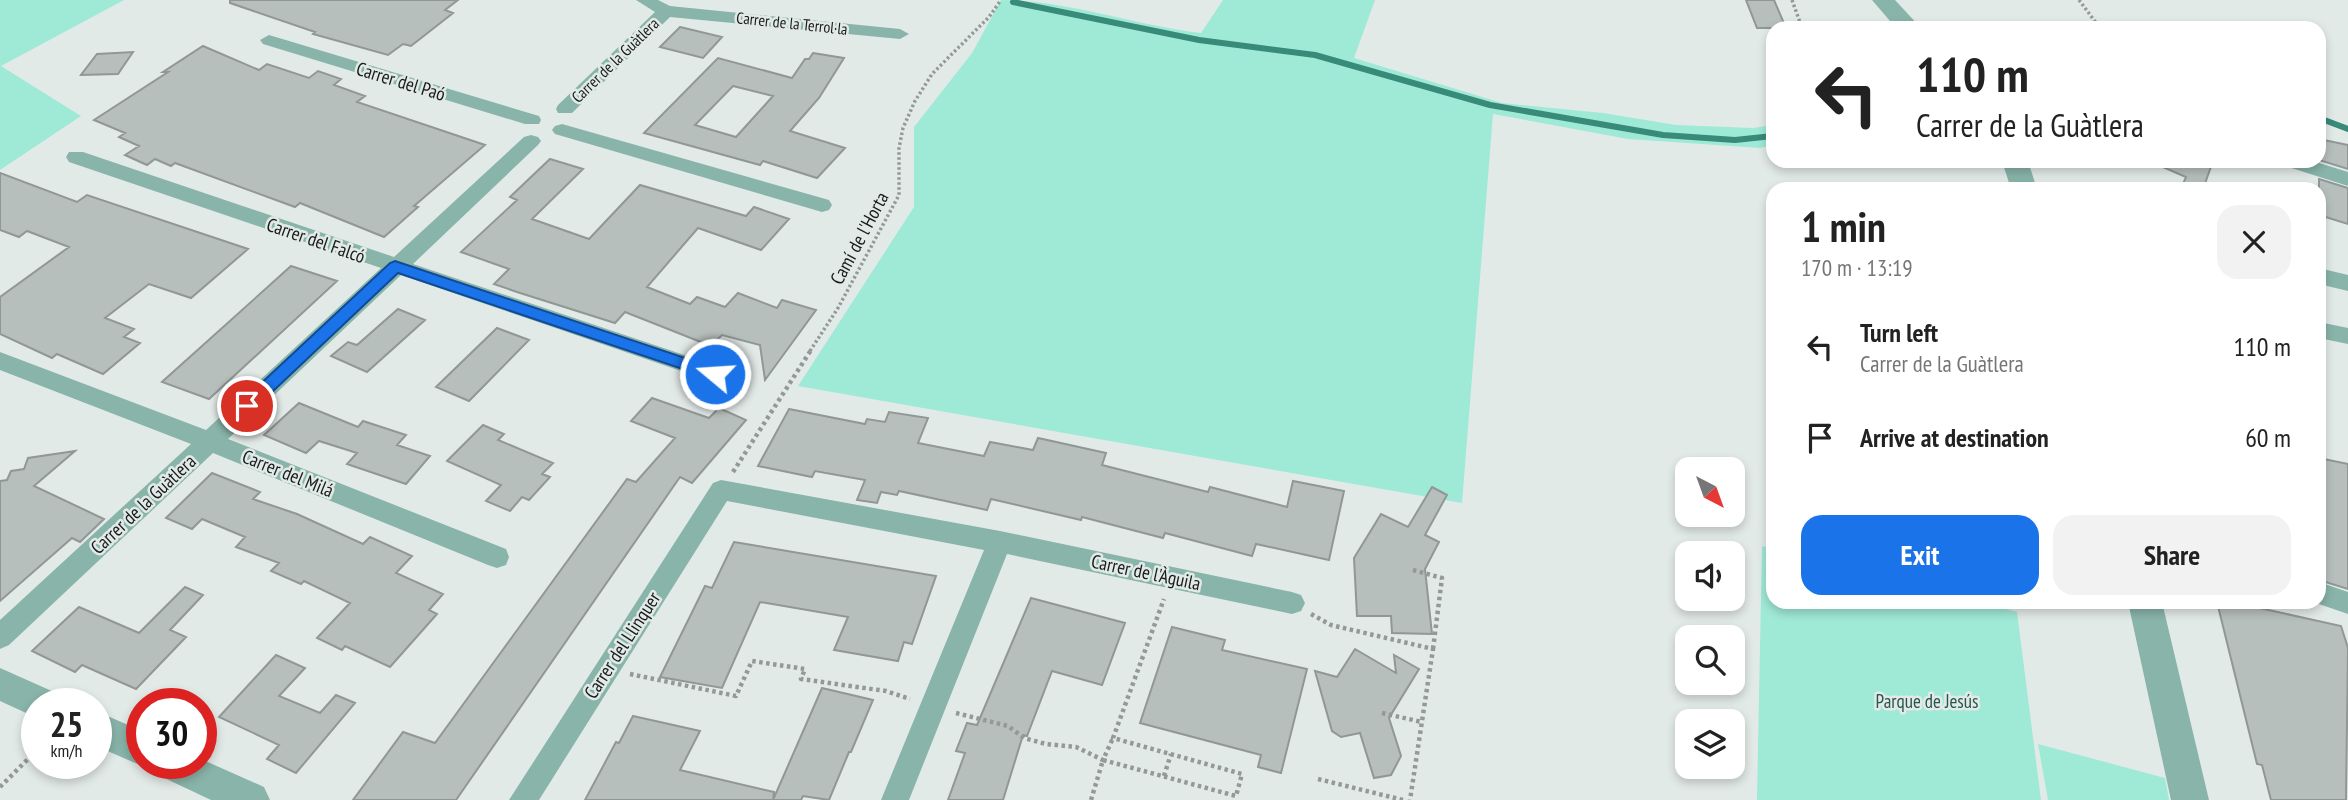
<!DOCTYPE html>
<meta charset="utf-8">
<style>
body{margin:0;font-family:"PT Sans Narrow",sans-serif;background:#f2f2f2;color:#222;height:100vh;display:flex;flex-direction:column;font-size:26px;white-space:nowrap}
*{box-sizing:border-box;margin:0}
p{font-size:23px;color:#767676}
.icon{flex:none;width:38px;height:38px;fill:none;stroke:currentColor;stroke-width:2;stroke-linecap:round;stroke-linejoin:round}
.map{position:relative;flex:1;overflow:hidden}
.side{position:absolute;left:1766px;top:182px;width:560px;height:427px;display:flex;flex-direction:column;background:#fff;border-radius:21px;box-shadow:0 4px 10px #0003}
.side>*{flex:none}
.guide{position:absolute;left:1766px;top:21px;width:560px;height:147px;border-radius:21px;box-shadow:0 4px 10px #0003;background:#fff;color:#222;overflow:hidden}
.needle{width:46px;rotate:139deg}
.buttons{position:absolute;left:1675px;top:457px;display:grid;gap:14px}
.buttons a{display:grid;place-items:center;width:70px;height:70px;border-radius:14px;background:#fff;box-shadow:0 4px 10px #0003;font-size:35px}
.speed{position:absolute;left:21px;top:688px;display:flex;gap:14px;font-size:35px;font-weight:700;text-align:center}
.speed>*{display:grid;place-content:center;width:91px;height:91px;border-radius:50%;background:#fff;box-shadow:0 4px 10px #0003;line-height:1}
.speed small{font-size:18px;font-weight:400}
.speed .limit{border:10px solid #d22;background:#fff;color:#111}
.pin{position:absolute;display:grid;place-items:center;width:60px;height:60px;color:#fff;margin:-30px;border:4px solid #fff;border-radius:50%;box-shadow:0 2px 7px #0007}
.me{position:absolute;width:77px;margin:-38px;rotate:288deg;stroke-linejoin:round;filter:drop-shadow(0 0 5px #0008)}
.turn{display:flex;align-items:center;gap:24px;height:147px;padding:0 35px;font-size:32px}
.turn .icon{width:91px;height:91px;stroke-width:2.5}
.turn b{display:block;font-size:49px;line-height:60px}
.round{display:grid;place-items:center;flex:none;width:74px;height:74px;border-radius:21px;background:#f2f2f2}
.overview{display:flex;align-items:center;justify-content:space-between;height:119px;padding:0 35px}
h1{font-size:42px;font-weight:700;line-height:52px}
.primary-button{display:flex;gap:14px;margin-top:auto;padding:14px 35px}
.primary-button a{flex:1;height:80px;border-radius:21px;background:#1a73e8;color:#fff;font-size:28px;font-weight:700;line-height:80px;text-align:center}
.primary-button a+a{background:#f2f2f2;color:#222}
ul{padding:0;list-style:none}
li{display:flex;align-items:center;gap:21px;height:91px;padding:0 35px}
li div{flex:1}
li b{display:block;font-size:26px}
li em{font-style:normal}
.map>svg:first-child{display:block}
</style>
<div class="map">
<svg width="2348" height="800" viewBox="0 0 2348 800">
<rect width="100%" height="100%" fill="#e2eae8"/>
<!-- green -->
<path fill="#9fe9d7" d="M0 0H124L1 66 81 116 0 170Z
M1001 0C1068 0 1134 25 1201 33L1223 0H1375L1354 58 1502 103 1603 113 1676 125 1753 128 1773 125V145L1760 148 1628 139 1493 114 1462 503 798 386 914 207V127L972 53Z
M1762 546 1773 549V602H1980L2017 612 2041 800H1757Z
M2038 744 2165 778 2169 800H2048Z"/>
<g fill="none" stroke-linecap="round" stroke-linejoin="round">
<!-- stream -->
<path stroke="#388a79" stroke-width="6" d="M1014 0 1013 2 1199 40 1315 55 1490 105 1663 135 1735 140 1773 136
M2319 118 2348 129"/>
</g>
<!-- building -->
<path fill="#b7bfbd" stroke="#909795" stroke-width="2" fill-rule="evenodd" d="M230 0H458L445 10 453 13 411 46 403 44 388 55 313 34 315 32 230 3Z
M1746 0H1774L1786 28H1757Z
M680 27 722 37 703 58 660 47Z
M203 46 259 70 267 64 309 78 318 71 341 79 334 85 365 96 357 102 485 145 414 206 418 207 384 237 300 203 295 207 175 163 171 166 155 159 147 165 125 155 139 146 119 137 125 133 94 120 168 72H163Z
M133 52 118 74 81 75 97 54Z
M813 53 844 58 819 98 790 131 845 148 817 178 763 161 760 165 644 133 718 58 792 78 805 59H809ZM733 86 773 96 736 137 695 125Z
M2319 139 2348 145V169L2319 160Z
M550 159 583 169 532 219 589 239 640 185 746 216 754 207 789 219 761 250 698 228 647 287 690 304 697 297 725 307 738 293 777 308 782 300 816 310 765 380 760 345 722 335 711 346 625 312 615 323 517 292 494 284 509 269 461 252 517 200 510 197Z
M2149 161H2213L2203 189 2183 184 2186 177Z
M0 173 77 202 87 195 248 249 191 298 149 284 105 318 134 329 124 337 140 343 103 374 57 354 52 358 0 334V297L69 247 27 231 19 237 0 230Z
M2319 179 2348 188V224L2319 215Z
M291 266 337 281 209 399 162 382Z
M398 309 425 320 367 372 331 356 348 342 357 345Z
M497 328 529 340 469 401 436 387Z
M652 398 709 418 719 408 746 420 692 483 680 477 456 800H353L403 732 435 743 627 479 636 482 675 438 631 421Z
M299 403 358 427 363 421 406 435 397 445 430 456 406 484 347 464 357 453 319 441 306 453 264 435Z
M789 409 865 424 867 419 885 422 889 412 928 418 918 443 984 456 990 442 1033 450 1038 438 1106 453 1102 465 1208 492 1210 487 1287 507 1293 481 1344 491 1329 560 1256 544 1252 556 1165 533 1163 538 1082 517 1081 520 991 499 987 510 899 491 897 495 881 492 877 503 857 500 865 480 815 471 812 477 758 466Z
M483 425 504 434 498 440 553 463 542 474 550 477 529 500 522 497 510 511 486 501 501 485 447 461Z
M75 451 34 486 104 519 80 542 72 538 0 601V481L7 480 11 471 24 469 28 458Z
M2319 458 2348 464V589L2319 580Z
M212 473 260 492 253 499 297 514 363 544 370 537 412 556 396 573 443 594 429 610 437 614 390 667 345 646 342 650 317 638 350 603 304 581 301 584 271 571 279 563 236 547 245 537 202 519 192 529 166 518Z
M1432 487 1447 495 1425 535 1439 542 1425 569 1432 634 1392 633 1391 616H1357L1354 558 1381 514 1408 527Z
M734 542 936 576 912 644 904 642 898 661 834 650 848 617 760 602 722 688 660 677 705 586 712 588Z
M185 587 203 595 170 630 186 637 136 689 82 665 75 672 32 651 79 607 139 633Z
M1031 598 1125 623 1102 685 1052 671 1027 736 1023 735 1003 800H948L965 753 956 751 967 723 977 725Z
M2217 602H2232L2341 626 2348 648 2346 800H2271L2262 765 2257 764Z
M1172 627 1225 640 1222 650 1307 669 1281 773 1258 767 1261 755 1140 723Z
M1355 649 1396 673 1394 655 1419 669 1389 718 1401 756 1391 775 1374 778 1360 733 1341 737 1332 731 1315 671 1337 677Z
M276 655 305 668 279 696 320 713 336 695 355 703 296 773 267 759 279 745 219 717Z
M822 688 873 700 851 752H849L829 800 803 796 801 800H773Z
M633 716 700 731 680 770 774 792 773 800H585L616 742 619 743Z"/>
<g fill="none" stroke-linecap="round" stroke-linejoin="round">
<!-- path-far1 -->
<path stroke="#939998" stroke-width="3.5" stroke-dasharray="2.5 2.5" stroke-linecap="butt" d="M1792 0 1802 28
M2079 0 2100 28
M810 351 838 308 899 195V148L903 128 915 101 932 74 989 17 1001 0"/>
<!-- path -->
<path stroke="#939998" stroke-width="4.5" stroke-dasharray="3.5 3.5" stroke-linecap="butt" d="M733 472 811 350
M1413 570 1442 578 1433 649
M1311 614 1331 625 1433 649 1410 800
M630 674 736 696 752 661 805 669 801 679 886 691 910 699
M956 713 1008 726 1024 738 1046 744 1076 747 1103 760 1113 738
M1382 713 1422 722
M1164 776 1171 754
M1318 779 1403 800
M0 787 37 750
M1091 800 1103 760 1236 796 1242 774 1113 738 1164 599"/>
<!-- minor -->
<path fill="#89b4a9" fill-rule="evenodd" d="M636 0H658L670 6 900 29 909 34 900 39 670 17 572 113H558L556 109 558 105 655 12Z
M269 35 539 116 541 120 539 124H525L263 44 260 40Z
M562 124 829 200 832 205 829 210 822 212 555 134 552 130 555 126Z
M531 135 538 137 541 141 538 145 413 264 723 368 726 374 723 380 715 383 707 380 401 275 228 439 506 549 509 557 506 565 497 568 488 565 213 453 9 645 0 649V620L191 444 0 370V352L206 430 381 268 69 162 66 157 69 152H83L394 257 524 137Z
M2282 161H2313L2348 172V186L2285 166Z
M2319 268 2348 275V291L2319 284Z
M2319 322 2348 328V344L2319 338Z
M721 480 1000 531 1292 592 1301 595 1305 603 1301 611 1292 614 1007 554 909 800H881L984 550 727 501 539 800H509L713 483Z
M2319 582 2348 592V614L2313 602H2319Z"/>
<!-- tertiary -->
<path fill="#89b4a9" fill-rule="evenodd" d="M1872 0H1895L1921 28H1896Z
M2002 161H2028L2037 189H2011Z
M2128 602H2162L2209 800H2171Z
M0 668 54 692 59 704H37V718L0 701Z
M96 711 142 731V763H150L142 766 96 746Z
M201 759 264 787 270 800H211L158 775 153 763H201Z"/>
</g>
<!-- route -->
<path fill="#1a73e8" stroke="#114b97" stroke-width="2" d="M395 261 721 370 723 374 715 380 398 273 252 411H241L239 406 241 402 390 263Z"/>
<g text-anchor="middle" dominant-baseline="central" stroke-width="5" stroke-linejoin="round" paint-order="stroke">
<!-- far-street labels -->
<g font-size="16" fill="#181b1a" stroke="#e2eae8">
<text transform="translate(792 23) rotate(6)">Carrer de la Terrol·la</text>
<text transform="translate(615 60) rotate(-44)">Carrer de la Guàtlera</text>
</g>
<!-- street labels -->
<g font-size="19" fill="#181b1a" stroke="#e2eae8">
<text transform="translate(401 81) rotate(17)">Carrer del Paó</text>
<text transform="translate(859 238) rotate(-62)">Camí de l'Horta</text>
<text transform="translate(316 240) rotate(19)">Carrer del Falcó</text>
<text transform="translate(288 473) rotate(22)">Carrer del Milá</text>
<text transform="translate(143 504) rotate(-43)">Carrer de la Guàtlera</text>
<text transform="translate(1146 572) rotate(12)">Carrer de l'Àguila</text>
<text transform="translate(622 645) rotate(-57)">Carrer del Llinquer</text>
</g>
<!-- park labels -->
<g font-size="19" fill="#27574c" stroke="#e2eae8">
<text x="1927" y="701">Parque de Jesús</text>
</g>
</g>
</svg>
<div class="buttons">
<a><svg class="needle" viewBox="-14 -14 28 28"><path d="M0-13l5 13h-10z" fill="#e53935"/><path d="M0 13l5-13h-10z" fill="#767676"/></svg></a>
<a><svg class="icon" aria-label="sound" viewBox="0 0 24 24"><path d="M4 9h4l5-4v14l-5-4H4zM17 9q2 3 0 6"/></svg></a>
<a><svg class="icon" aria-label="search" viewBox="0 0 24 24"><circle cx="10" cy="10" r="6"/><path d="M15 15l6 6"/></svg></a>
<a><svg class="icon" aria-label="layers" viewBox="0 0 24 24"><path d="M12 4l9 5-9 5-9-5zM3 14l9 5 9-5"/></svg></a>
</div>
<div class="speed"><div>25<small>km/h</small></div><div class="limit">30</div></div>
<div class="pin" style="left:247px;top:406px;background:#d93025"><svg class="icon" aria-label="arrive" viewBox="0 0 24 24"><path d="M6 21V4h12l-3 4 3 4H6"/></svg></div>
<svg class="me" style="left:715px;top:374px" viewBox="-20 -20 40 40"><circle r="17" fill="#1a73e8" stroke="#fff" stroke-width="3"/><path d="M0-11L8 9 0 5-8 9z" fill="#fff"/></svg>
<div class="guide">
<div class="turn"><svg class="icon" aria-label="left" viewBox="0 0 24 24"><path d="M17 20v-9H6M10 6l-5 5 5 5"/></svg><div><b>110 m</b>Carrer de la Guàtlera</div></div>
</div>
<section class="side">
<div class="overview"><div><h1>1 min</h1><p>170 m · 13:19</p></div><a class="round"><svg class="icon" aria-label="close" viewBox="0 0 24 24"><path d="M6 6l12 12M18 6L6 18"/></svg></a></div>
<ul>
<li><svg class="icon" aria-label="left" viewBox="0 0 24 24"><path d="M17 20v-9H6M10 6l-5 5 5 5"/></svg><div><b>Turn left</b><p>Carrer de la Guàtlera</p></div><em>110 m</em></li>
<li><svg class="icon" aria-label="arrive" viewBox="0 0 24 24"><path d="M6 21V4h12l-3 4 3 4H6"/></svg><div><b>Arrive at destination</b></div><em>60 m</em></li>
</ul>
<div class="primary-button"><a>Exit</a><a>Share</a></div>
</section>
</div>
